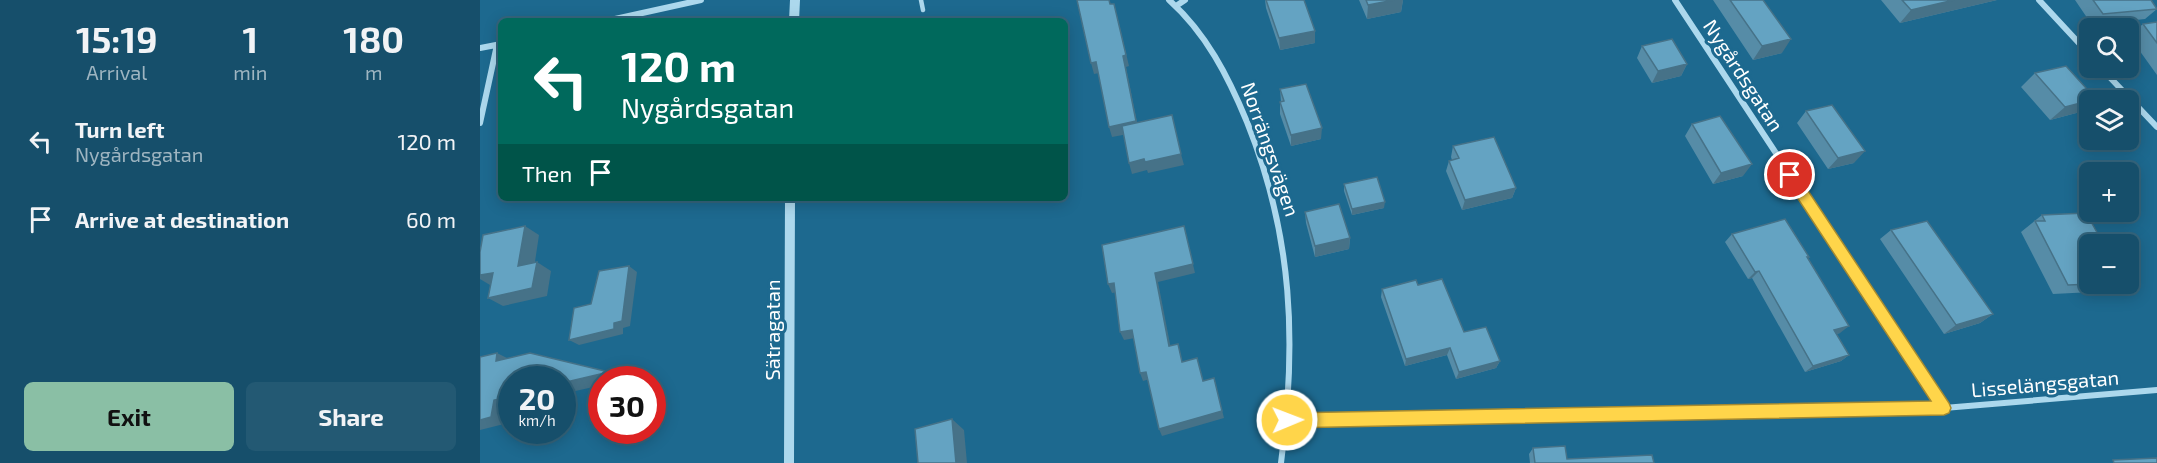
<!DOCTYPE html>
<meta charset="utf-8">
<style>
body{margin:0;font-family:"Exo 2",sans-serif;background:#235973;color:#f1f3f6;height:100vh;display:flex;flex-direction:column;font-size:22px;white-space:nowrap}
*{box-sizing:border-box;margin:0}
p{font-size:20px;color:#9eb5c1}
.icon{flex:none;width:33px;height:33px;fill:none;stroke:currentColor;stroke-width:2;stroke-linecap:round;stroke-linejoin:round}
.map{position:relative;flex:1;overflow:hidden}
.side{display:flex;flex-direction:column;background:#164f6b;width:480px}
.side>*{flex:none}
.hud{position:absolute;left:18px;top:18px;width:570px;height:183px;border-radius:9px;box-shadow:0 3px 15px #0003,0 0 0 2px #35667e;background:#00695c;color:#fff;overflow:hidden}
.buttons{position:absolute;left:1599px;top:18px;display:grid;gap:12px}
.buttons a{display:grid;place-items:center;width:60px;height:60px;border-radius:9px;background:#164f6b;box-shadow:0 3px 15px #0003,0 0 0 2px #35667e;font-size:30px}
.speed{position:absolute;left:18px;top:366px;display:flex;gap:12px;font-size:30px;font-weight:700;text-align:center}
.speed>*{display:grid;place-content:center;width:78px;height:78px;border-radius:50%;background:#164f6b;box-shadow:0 3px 15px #0003,0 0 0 2px #35667e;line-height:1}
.speed small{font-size:15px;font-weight:400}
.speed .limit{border:9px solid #d22;background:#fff;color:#111}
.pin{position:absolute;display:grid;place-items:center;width:51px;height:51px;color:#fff;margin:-26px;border:3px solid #fff;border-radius:50%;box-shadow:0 2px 6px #0007}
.me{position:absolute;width:66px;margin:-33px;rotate:89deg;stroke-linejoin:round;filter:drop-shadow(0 0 4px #0008)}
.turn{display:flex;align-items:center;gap:21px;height:126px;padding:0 24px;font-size:27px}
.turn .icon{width:78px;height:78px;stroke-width:2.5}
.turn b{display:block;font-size:42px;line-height:51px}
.then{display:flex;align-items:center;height:57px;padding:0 24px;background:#0003;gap:12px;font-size:22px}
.eta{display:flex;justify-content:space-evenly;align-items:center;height:102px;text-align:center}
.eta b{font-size:36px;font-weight:700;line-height:42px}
.cta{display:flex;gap:12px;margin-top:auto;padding:12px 24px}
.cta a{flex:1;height:69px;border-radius:9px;background:#8abfa5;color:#111;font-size:24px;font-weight:700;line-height:69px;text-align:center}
.cta a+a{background:#235973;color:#f1f3f6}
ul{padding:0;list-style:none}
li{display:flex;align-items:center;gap:18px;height:78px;padding:0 24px}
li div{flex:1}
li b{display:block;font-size:22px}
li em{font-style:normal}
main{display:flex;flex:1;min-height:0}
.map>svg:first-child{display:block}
</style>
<main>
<section class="side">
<div class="eta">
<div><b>15:19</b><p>Arrival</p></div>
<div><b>1</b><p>min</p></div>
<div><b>180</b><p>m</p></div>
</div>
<ul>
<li><svg class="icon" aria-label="left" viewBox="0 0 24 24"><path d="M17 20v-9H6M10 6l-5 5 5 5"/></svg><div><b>Turn left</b><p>Nygårdsgatan</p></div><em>120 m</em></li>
<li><svg class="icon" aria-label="arrive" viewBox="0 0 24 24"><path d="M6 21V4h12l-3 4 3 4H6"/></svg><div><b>Arrive at destination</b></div><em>60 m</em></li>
</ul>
<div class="cta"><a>Exit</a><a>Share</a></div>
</section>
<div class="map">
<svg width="1677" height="463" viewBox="0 0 1677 463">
<rect width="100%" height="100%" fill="#1d698f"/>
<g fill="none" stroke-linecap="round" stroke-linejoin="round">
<!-- service -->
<path stroke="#acd8ed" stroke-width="4.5" d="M441 0 443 10"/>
<!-- minor -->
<path stroke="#acd8ed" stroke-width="6" d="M689 0C726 33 748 76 767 122 813 236 817 343 801 463
M1195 0 1464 408
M1559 0 1610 55
M696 6 705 0
M126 21 221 0
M0 48 21 44
M1621 68 1677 127
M0 123 17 45
M808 421 1464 408 1677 390"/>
<!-- tertiary -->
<path stroke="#acd8ed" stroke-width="10" d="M314 21 315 0
M309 463 310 198"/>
</g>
<!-- wall -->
<path fill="#568ca7" d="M785 0 835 31V43L800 50 786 8Z
M879 0H923L921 12 887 19Z
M1233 0H1283L1302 53 1273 60Z
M1401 0H1517L1420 23Z
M1595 0H1671L1677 9 1665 19 1612 25Z
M1677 22V75L1649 36 1663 24Z
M1162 46 1207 64 1201 76 1172 83 1157 58Z
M1555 73 1613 100 1600 112 1570 120 1541 87Z
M800 89 841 139 811 146 800 114V102H801Z
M1326 111 1374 163 1348 169 1317 123Z
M1212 124 1263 176 1233 184 1205 136Z
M973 146 1036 188 1032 198 982 210 966 171 969 161 972 160 971 157Z
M864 184 904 208 872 215 864 191Z
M825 212 870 238 869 249 835 257 826 223Z
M1562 215 1610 244V284H1628L1613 292 1573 294 1541 232Z
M1411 230 1513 314 1500 323 1464 334 1400 239Z
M1252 234 1327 258 1360 333 1356 334 1369 355 1361 361 1325 372 1272 278 1268 279 1245 242Z
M938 285 984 332 1020 361 1016 368 976 379 967 355 925 366 901 297 902 289Z
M1053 448 1087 459 1174 463H1050L1049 454Z"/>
<!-- shaded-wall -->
<path fill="#467288" d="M914 0H923L921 12 887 19 888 5Z
M1474 0H1517L1420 23 1431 10Z
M637 15 649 66 646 67 659 132 632 137 629 127Z
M835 31V43L800 50 799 38Z
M1311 39 1302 53 1273 60 1282 46Z
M616 62 619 73 614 74 611 63Z
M1207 64 1201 76 1172 83 1178 71Z
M1616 99 1613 100H1610V104L1600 112 1570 120 1585 107Z
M842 128 841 139 811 146V135Z
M1385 151 1374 163 1348 169 1358 158Z
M701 154 704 165 668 173 667 170 652 174 649 163 664 159Z
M1272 164 1263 176 1233 184 1241 173Z
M1036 188 1032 198 982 210 985 200Z
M905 202 904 208 872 215V209Z
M45 226 59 235 53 275 38 266Z
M704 226 715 273 678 282 692 354 689 346 675 273Z
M870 238 869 249 835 257V246Z
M57 262 71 271 67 296 23 306 8 298Z
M149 266 157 272 150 326 143 328V334L99 345 89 340 134 323Z
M1279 271 1272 278 1268 279 1275 272Z
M13 273 28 281 10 285 0 279V275Z
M634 283 638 292 632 293 628 284Z
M1513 314 1500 323 1464 334 1476 325Z
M1369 326 1360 333 1346 337 1354 330Z
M652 330 655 338 644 340 640 332Z
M970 348 967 355 925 366 926 359Z
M17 353 33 361H16Z
M1369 355 1361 361 1325 372 1333 366Z
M1020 361 1016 368 976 379 979 372Z
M129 372 143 379 122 380V385L82 394V383Z
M666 372 670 379 663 381 660 373Z
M734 378 744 418 682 436 679 429Z
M32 396V407H30L28 423 0 430V420L14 400Z
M472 419 484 430 487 463H476Z"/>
<!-- building -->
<path fill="#64a3c2" stroke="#467288" stroke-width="1.5" d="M597 0H629L630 4H634L646 55 643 56 656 121 629 127 616 62 611 63Z
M786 0H824L835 31 799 38Z
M886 0H914L888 5Z
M1250 0H1283L1311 39 1282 46Z
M1422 0H1474L1431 10Z
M1613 0H1671L1677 9 1623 14Z
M1677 22V43L1663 24Z
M1192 39 1207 64 1178 71 1162 46Z
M1586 66 1616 99 1585 107 1555 73Z
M826 84 842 128 811 135 800 102 804 101 800 89Z
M1352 105 1385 151 1358 158 1326 111Z
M692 115 701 154 665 162 664 159 649 163 642 126Z
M1240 116 1272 164 1241 173 1212 124Z
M1014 137 1036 188 985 200 969 161 979 158 973 146Z
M897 177 905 202 872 209 864 184Z
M859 204 870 238 835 246 825 212Z
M1606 213 1623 243 1622 244H1610V284H1612L1588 285 1555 221H1565L1562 215Z
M1305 219 1329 257H1327L1369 326 1354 330 1369 355 1333 366 1279 271 1275 272 1252 234Z
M1447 221 1513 314 1476 325 1411 230Z
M45 226 38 266 57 262 52 288 8 298 13 273 0 275V252L3 235Z
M704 226 713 264 675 273 689 346 698 344 702 362 717 358 723 381 734 378 742 411 679 429 666 372 660 373 652 330 640 332 634 283 628 284 622 245Z
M149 266 142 321 134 323V329L89 340 94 308 111 304 119 271Z
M962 279 984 332 1006 327 1020 361 979 372 970 348 926 359 902 289 936 280 938 285Z
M17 353 16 361 50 353 129 372 82 383V380H32V396L14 400 11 417 0 420V357Z
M472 419 476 463H438L435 429Z
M1085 446 1087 459 1172 455 1174 463H1055L1053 448Z
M1677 458V463H1634L1633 460Z"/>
<!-- route -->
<path fill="#ffd54a" stroke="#a68a30" stroke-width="1.5" d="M1310 169 1315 171 1469 403 1471 408 1469 413 1464 415 807 428 802 426 800 420 802 415 807 413 1451 401 1305 179 1304 175Z"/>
<g text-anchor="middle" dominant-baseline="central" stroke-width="6" stroke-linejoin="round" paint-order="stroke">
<!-- street labels -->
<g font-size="20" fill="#fff" stroke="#1d698f">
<text transform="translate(1264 75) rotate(57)">Nygårdsgatan</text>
<text transform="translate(791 149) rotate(71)">Norrängsvägen</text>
<text transform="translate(292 330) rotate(-90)">Sätragatan</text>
<text transform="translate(1565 383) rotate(-5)">Lisselängsgatan</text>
</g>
</g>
</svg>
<div class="buttons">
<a><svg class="icon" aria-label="search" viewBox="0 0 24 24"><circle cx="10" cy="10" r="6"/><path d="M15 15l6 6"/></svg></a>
<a><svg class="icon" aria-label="layers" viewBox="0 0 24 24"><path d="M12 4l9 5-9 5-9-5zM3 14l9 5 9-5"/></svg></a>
<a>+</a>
<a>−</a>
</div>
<div class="speed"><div>20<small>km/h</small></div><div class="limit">30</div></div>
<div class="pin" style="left:1310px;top:175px;background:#d93025"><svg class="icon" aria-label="arrive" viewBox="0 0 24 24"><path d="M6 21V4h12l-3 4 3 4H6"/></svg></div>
<svg class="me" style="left:807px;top:420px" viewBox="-20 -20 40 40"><circle r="17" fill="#ffd54a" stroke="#fff" stroke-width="3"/><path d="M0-11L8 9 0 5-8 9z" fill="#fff"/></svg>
<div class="hud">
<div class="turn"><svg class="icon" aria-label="left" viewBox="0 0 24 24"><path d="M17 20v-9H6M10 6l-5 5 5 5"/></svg><div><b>120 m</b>Nygårdsgatan</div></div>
<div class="then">Then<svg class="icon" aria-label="arrive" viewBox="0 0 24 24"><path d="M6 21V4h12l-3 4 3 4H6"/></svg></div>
</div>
</div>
</main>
